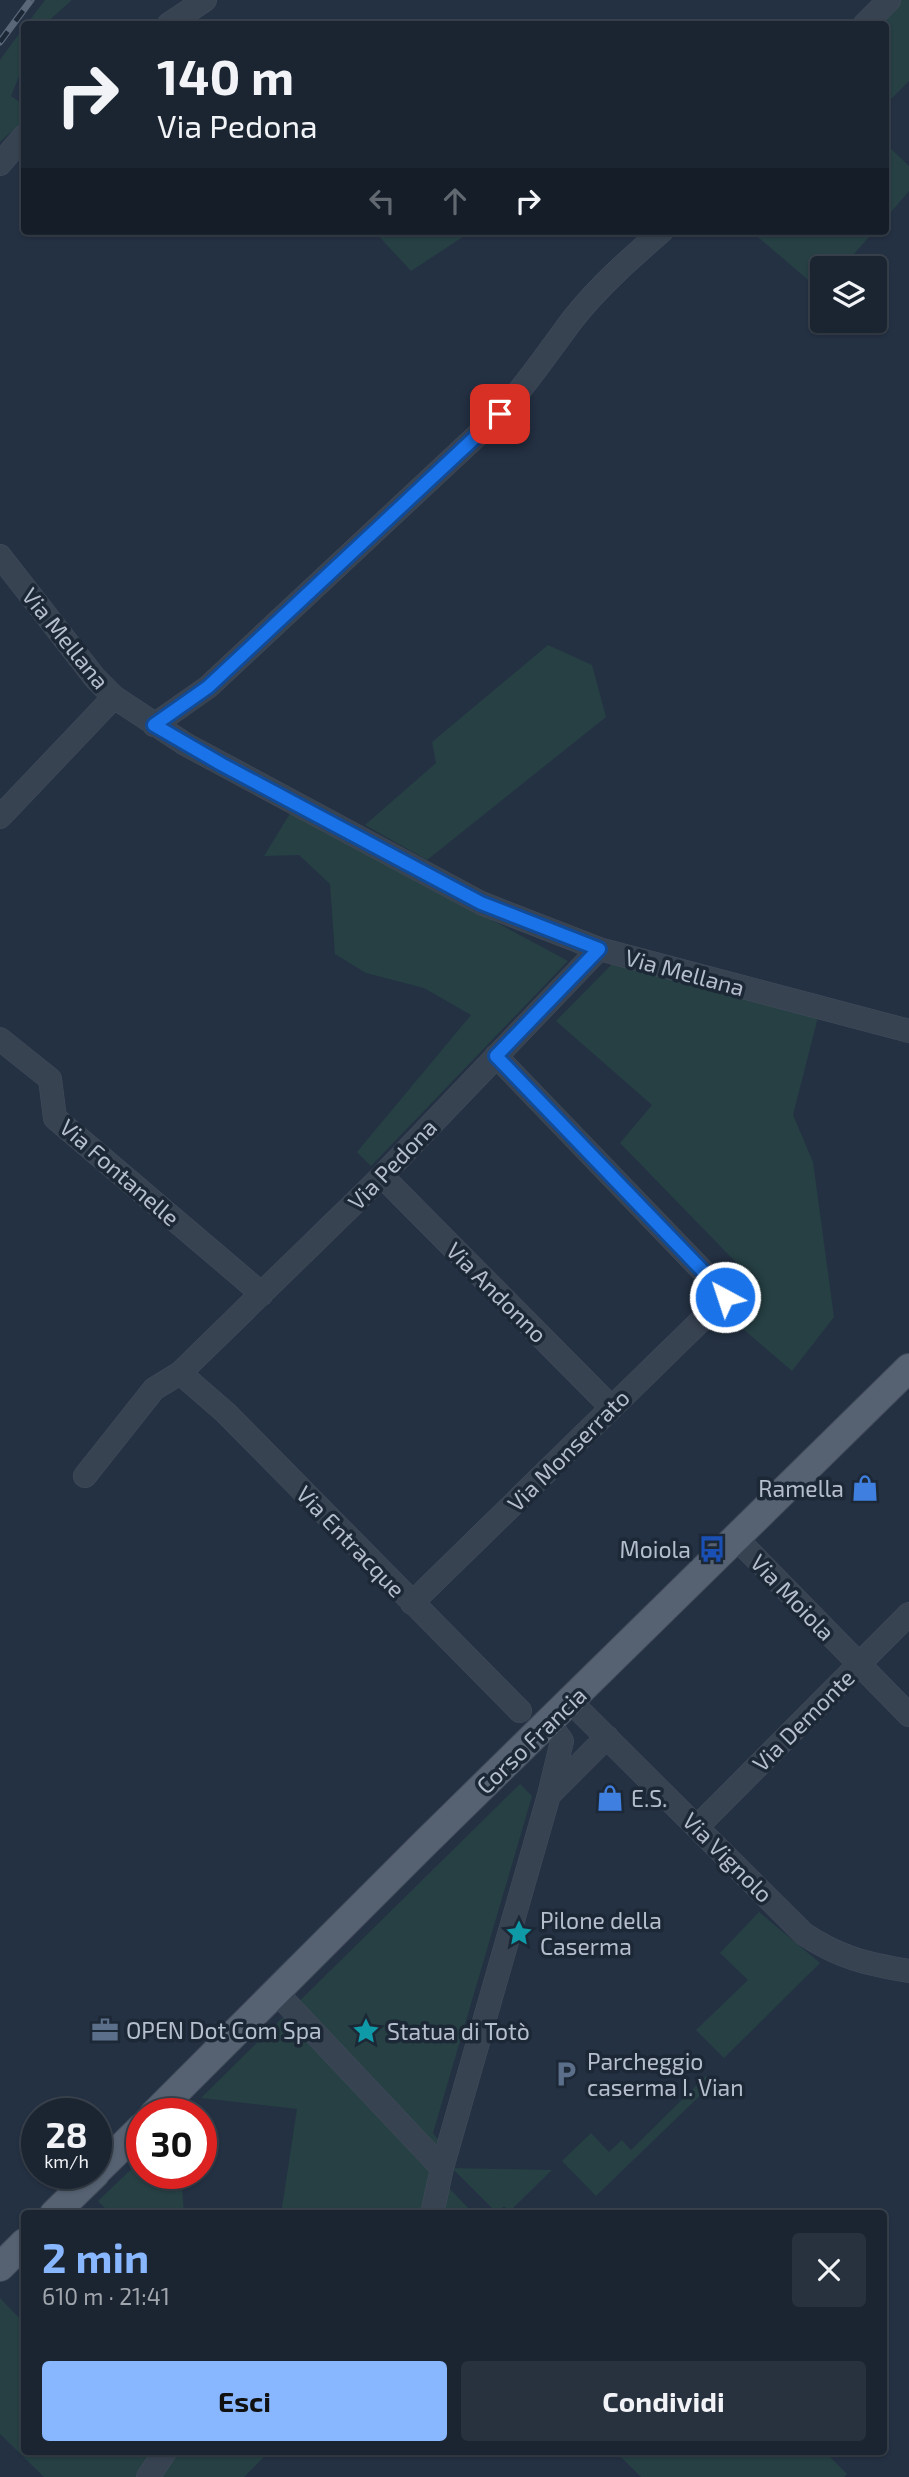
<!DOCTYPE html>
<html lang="it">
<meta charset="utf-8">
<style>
body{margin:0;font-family:"Exo 2",sans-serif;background:#28313e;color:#f1f3f6;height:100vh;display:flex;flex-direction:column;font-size:26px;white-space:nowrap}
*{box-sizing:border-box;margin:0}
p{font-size:23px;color:#a0a5ac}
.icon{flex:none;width:38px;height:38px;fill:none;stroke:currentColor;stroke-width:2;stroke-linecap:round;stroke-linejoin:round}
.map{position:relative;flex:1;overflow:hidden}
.details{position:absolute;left:21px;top:2210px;width:866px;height:245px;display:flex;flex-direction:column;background:#1b2532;border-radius:7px;box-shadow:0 2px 5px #0004,0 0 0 2px #39424d}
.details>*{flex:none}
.guide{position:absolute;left:21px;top:21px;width:868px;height:214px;border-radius:7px;box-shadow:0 2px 5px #0004,0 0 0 2px #39424d;background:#1b2532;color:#f1f3f6;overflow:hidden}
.fabs{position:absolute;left:810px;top:256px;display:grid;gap:14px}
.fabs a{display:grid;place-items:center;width:77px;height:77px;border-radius:7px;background:#1b2532;box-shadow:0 2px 5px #0004,0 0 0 2px #39424d;font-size:35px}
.speed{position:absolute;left:21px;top:2098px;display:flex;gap:14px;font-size:35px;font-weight:700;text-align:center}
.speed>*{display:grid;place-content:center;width:91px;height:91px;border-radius:50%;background:#1b2532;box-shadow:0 2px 5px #0004,0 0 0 2px #39424d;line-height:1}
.speed small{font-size:18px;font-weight:400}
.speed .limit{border:10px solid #d22;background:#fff;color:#111}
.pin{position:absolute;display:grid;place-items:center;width:60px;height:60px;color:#fff;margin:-30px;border-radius:14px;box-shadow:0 4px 10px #0006}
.me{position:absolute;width:77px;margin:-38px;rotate:320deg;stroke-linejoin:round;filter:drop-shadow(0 0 5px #0008)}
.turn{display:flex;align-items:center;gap:24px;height:147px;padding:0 21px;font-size:32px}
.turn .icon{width:91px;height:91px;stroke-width:2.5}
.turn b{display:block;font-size:49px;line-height:60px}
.lanes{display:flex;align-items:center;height:66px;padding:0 21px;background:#0003;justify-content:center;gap:35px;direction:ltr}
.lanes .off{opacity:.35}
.round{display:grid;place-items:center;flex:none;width:74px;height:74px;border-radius:7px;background:#28313e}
.head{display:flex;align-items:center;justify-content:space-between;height:119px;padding:0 21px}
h1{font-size:42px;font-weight:700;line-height:52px;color:#88b6ff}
.button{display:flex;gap:14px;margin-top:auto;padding:14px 21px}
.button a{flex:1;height:80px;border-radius:7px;background:#88b6ff;color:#111;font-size:28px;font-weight:700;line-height:80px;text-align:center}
.button a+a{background:#28313e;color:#f1f3f6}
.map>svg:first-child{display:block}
</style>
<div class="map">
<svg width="909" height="2477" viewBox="0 0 909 2477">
<rect width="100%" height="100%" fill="#243143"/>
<!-- green -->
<path fill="#264044" d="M45 0H72L45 24H27Z
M897 0H909V81L886 104V24H871Z
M24 27V64L11 96 24 105V120L0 142V60Z
M886 144 909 166V191L886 218Z
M374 231H472L411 271Z
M751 231H874L842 268H822L821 291Z
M548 645 592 665 606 717 427 860 365 825 436 763 432 742Z
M291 812 568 961 371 1166 357 1152 471 1015 424 988 366 973 335 954 330 884 299 855 264 856Z
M613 963 818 1017 793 1115 813 1162 834 1317 792 1371 728 1316 757 1284 620 1143 652 1105 556 1021Z
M520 1784 532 1796 433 2133 440 2142 422 2214H281L297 2109 201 2098Z
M759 1912 820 1963 724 2058 696 2030 748 1980 720 1953Z
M706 2076 713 2083 596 2196 562 2161 591 2133 609 2152 622 2140 631 2150Z
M142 2159V2174H181L184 2214H111L98 2201Z
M452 2168 552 2170 509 2212 504 2206 497 2213Z
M446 2185 474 2214H438Z
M0 2298 24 2323V2452H269L244 2477H44L0 2434Z
M616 2452H825L847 2474 844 2477H641Z"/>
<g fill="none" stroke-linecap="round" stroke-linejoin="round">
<defs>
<path id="minor" d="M169 24 205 0
M865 24 889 0
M0 164 24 136
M0 556 95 678 114 697 185 744 481 903 599 949 909 1031
M154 725 208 687 500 414C527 384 549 351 573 319 599 286 631 258 662 231
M0 817 114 697
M0 1039 50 1079 55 1118 262 1294
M382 1176 611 1407
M180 1373 226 1413 520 1711
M85 1476 154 1389 180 1373 382 1176 599 949
M736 1538 909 1715
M412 1603 725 1297V1294L496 1056
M571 1702 804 1934C840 1958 867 1964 909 1971
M549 1795 607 1737
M698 1826 909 1614
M277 1993 442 2168
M432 2214 442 2168 549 1795 562 1741 549 1723
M148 2477 165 2452"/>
<path id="major" d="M154 2114 425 1843 909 1368
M96 2172 142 2127
M54 2214 95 2174
M0 2267 24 2243"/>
</defs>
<!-- minor casing -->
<use href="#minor" stroke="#424c5b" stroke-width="24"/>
<!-- major casing -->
<use href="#major" stroke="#424c5b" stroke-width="30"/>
<!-- minor -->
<use href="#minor" stroke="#384352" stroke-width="23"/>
<!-- major -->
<use href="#major" stroke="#566272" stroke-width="28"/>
<defs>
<path id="rail" d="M0 42 31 0"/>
</defs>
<!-- rail casing -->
<use href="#rail" stroke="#5a6779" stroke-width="7"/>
<!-- rail -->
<use href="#rail" stroke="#1d2837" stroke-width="4.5" stroke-dasharray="13" stroke-linecap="butt"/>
</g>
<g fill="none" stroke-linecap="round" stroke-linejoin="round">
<defs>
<path id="route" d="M500 414 208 687 154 725 221 764 481 903 599 949 496 1056 725 1294V1297"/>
</defs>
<!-- route casing -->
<use href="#route" stroke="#114b97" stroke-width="18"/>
<!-- route -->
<use href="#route" stroke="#1a73e8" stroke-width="12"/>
</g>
<!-- icons -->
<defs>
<symbol id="shop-bare" viewBox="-9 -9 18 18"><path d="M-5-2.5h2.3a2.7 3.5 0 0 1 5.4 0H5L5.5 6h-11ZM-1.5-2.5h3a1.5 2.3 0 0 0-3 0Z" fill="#3f7fe0" stroke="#1d2837" stroke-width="2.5" paint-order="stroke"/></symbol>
<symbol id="bus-bare" viewBox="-9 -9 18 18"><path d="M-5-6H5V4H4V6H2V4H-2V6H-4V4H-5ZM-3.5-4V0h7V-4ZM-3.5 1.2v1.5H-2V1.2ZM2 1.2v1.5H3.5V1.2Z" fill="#1a4fb4" stroke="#1d2837" stroke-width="2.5" paint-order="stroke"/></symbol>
<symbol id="sight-bare" viewBox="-9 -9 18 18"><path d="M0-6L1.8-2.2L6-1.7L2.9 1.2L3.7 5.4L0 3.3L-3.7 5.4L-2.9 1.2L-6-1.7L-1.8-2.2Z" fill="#0f9aa8" stroke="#1d2837" stroke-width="2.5" paint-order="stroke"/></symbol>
<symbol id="office-bare" viewBox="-9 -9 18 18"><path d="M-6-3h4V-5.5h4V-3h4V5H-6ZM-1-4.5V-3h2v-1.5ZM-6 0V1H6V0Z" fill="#5c6f8a" stroke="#1d2837" stroke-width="2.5" paint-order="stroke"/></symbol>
<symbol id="parking-bare" viewBox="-9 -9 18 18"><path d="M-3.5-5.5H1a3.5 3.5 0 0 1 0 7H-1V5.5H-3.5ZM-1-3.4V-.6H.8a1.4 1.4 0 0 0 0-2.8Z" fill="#5c6f8a" stroke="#1d2837" stroke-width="2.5" paint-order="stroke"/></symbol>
</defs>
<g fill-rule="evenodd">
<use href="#shop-bare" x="846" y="1469" width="38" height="38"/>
<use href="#bus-bare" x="693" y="1530" width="38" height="38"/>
<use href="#shop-bare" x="591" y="1779" width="38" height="38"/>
<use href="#sight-bare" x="500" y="1914" width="38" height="38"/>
<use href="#office-bare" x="86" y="2011" width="38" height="38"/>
<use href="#sight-bare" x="347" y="2012" width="38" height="38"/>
<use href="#parking-bare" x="547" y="2055" width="38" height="38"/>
</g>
<g text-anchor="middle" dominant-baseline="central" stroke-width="7" stroke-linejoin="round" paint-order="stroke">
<!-- street labels -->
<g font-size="23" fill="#b5becc" stroke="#1d2837">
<text transform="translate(66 638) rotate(51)">Via Mellana</text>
<text transform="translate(685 972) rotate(15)">Via Mellana</text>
<text transform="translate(392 1164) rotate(-46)">Via Pedona</text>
<text transform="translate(120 1172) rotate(41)">Via Fontanelle</text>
<text transform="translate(497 1292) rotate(45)">Via Andonno</text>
<text transform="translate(568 1450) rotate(-45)">Via Monserrato</text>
<text transform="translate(351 1541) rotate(46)">Via Entracque</text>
<text transform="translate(793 1597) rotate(46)">Via Moiola</text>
<text transform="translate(803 1720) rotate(-45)">Via Demonte</text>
<text transform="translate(531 1740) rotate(-44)">Corso Francia</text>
<text transform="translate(728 1857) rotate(45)">Via Vignolo</text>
</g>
<!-- poi labels -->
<g font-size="23" fill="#b5becc" stroke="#1d2837" text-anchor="start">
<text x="844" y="1488" text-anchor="end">Ramella</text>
<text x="691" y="1549" text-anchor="end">Moiola</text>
<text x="631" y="1798">E.S.</text>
<text x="540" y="1920">Pilone della<tspan x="540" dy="26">Caserma</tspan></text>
<text x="126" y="2030">OPEN Dot Com Spa</text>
<text x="387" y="2031">Statua di Totò</text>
<text x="587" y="2061">Parcheggio<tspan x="587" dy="26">caserma I. Vian</tspan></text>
</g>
</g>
</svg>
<div class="fabs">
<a><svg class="icon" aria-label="layers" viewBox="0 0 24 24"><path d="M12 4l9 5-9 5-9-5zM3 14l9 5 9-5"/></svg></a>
</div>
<div class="speed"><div>28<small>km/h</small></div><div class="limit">30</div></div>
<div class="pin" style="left:500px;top:414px;background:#d93025"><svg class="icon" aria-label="arrive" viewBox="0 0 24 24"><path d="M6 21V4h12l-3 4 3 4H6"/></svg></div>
<svg class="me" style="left:725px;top:1297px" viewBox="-20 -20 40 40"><circle r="17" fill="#1a73e8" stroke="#fff" stroke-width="3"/><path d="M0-11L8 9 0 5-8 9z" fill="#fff"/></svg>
<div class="guide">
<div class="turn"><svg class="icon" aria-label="right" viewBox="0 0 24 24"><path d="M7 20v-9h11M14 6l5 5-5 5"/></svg><div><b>140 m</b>Via Pedona</div></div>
<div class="lanes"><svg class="icon off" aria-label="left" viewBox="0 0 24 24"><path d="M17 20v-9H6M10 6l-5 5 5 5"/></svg><svg class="icon off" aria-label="ahead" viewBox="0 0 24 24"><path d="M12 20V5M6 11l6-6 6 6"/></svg><svg class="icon" aria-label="right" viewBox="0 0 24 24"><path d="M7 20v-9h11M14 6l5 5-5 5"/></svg></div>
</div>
<section class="details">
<div class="head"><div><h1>2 min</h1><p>610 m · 21:41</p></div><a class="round"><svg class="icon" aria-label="close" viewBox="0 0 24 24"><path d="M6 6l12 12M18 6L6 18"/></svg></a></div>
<div class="button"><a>Esci</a><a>Condividi</a></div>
</section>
</div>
